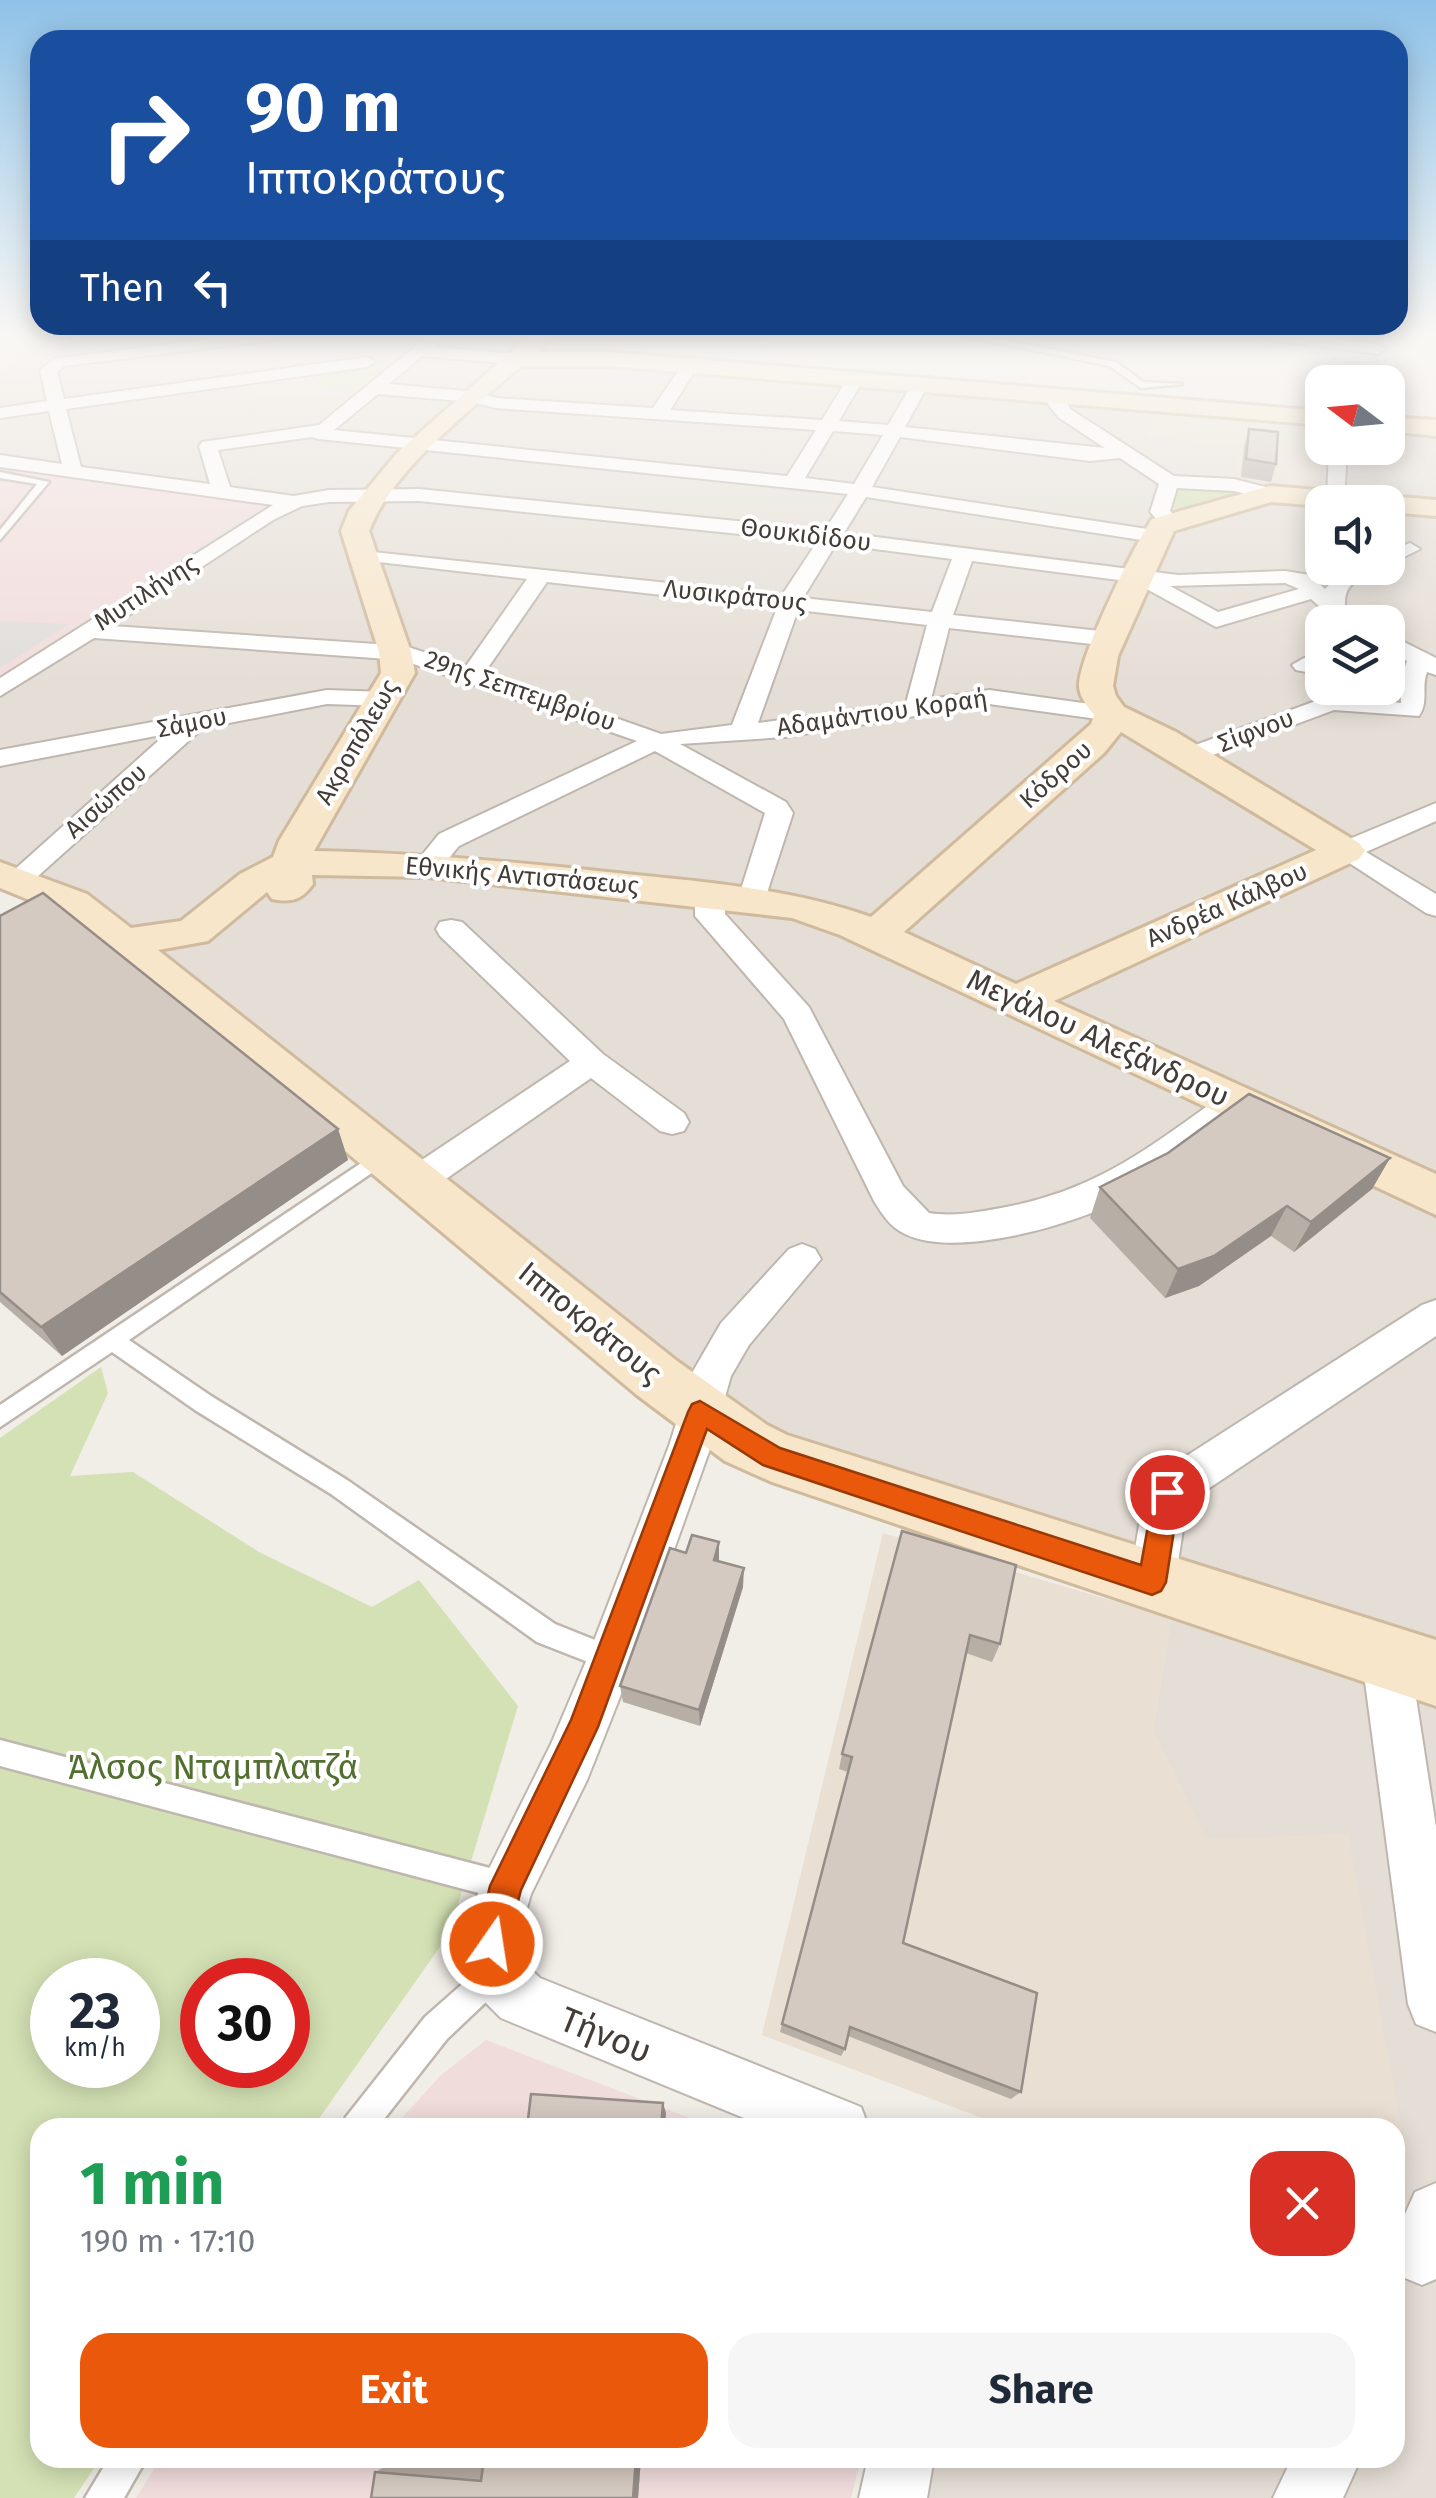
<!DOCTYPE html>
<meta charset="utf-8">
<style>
body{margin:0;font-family:"Fira Sans",sans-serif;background:#f6f6f7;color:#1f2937;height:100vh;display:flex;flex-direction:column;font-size:38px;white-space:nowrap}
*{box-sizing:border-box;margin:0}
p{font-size:32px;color:#747a83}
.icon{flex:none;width:55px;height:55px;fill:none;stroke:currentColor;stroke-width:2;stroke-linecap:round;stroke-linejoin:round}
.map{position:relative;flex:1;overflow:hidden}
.side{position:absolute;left:30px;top:2118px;width:1375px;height:350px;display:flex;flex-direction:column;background:#fff;border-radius:30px;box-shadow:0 5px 25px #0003}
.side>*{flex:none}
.guide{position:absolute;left:30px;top:30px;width:1378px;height:305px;border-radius:30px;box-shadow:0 5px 25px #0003;background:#1a4fa0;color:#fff;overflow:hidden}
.needle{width:65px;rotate:286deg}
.tools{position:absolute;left:1305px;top:365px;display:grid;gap:20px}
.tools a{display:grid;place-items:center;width:100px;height:100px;border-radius:20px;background:#fff;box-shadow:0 5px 25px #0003;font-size:50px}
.speed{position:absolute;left:30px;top:1958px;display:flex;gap:20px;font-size:50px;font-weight:700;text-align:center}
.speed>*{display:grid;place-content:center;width:130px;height:130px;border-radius:50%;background:#fff;box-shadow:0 5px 25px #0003;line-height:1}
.speed small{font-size:25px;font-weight:400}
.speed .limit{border:15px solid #d22;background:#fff;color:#111}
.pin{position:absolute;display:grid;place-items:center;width:85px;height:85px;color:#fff;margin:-42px;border:5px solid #fff;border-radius:50%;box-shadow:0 2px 10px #0007}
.me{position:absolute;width:110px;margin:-55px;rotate:13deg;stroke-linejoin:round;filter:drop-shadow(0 0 8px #0008)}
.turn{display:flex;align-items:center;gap:35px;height:210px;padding:0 50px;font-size:45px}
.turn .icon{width:130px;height:130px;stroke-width:2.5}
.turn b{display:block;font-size:70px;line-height:85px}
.then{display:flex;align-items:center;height:95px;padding:0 50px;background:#0003;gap:20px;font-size:38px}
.round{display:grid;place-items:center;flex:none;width:105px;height:105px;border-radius:30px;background:#f6f6f7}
.summary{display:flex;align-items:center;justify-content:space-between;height:170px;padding:0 50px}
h1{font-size:60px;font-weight:700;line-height:75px;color:#1e9e55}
.cta{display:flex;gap:20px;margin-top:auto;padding:20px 50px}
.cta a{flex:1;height:115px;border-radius:30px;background:#ea580c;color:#fff;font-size:40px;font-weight:700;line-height:115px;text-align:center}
.cta a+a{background:#f6f6f7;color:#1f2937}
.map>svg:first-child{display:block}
</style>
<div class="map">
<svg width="1436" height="2498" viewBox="0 0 1436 2498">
<rect width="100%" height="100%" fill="#f1ede7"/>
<!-- residential -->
<path fill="#e5ded6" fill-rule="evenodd" d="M138 335H527L507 354 1322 421V448H1388V422L1436 423V2498H913L921 2458H1395V2180L1405 2181 1348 1835 1206 1840 1153 1731 1177 1580 764 1446 0 865V675L266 503 0 456V371L28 346ZM1322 502H1388V568H1322ZM1322 622H1388V688H1322Z"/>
<!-- education -->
<path fill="#e9dfd2" d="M322 335H428L394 361 265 372 250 344Z
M1155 408 1322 424 1329 490 1235 480 1237 446 1149 437Z
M883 1533 1171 1618 1153 1731 1206 1839 1348 1834 1409 2170 1403 2189 1395 2188V2128L1006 2127 762 2035Z"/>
<!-- medical -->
<path fill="#f1dcdc" d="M0 465 267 502 0 675Z
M486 2040 713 2127 393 2128 441 2075Z
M161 2458H861L851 2498H136Z"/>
<!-- green -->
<path fill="#d4e1b4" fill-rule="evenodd" d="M382 361 388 366 356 390 319 387 310 372Z
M1179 485 1242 491C1227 502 1189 515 1171 506Z
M101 1367 108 1393 70 1476 133 1472 259 1552 372 1607 419 1580 518 1706 449 1934 313 2127 40 2128V2458H101L74 2498H0V1438ZM52 1980H138V2065H52ZM202 1980H288V2065H202Z"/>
<!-- parking -->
<path fill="#e0dddb" d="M0 621 69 624 0 668Z"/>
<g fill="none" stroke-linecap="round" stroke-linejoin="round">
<defs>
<path id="lane" d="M961 335H976L1116 362 1143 382 1182 384 1141 388 1110 366Z
M0 472 49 482 0 540V530L37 484 0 478Z
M385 1147 394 1154 392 1159 129 1340 211 1396 347 1480 555 1624 620 1650 624 1659 620 1668 611 1671 537 1642 331 1494 195 1410 112 1352 0 1427V1405Z
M0 1740 505 1872 515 1876 519 1886 515 1896 505 1900 0 1766Z
M496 1958 506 1963 511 1973 506 1983 447 2039 377 2128H342L346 2117 425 2017 486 1963Z
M109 2458H147L124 2498H85Z"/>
<path id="street" d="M238 335H281L273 340 64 366 57 372 64 399 367 357 375 362 367 367 66 409 81 467 210 484 199 446 202 442 319 425 429 335H446L433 347 516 354 524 359 516 364 422 356 389 384 475 392 496 398 653 408 684 363 690 361 698 366 670 410 822 420 849 376 855 375 863 380 839 421 888 425 914 381 920 380 928 385 905 427 1105 448 1058 417 1048 404 1051 393H1063L1070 409 1174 476 1234 479 1277 490 1280 494 1270 500 1234 491 1177 488 1170 511 1179 521 1169 527 1162 525 1150 512 1159 484 1120 458 1090 461 900 437 872 487 1154 530 1164 536 1154 542 866 497 844 533 1178 575 1285 571 1310 575 1325 589 1345 568H1373C1358 583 1344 581 1345 607L1359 622H1337L1311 599 1216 627 1134 582 972 561 953 615 1109 632 1120 639 1109 646 949 628 931 699 989 690 1112 707 1124 714 1112 721 989 704 785 737 680 744 786 802 793 813 763 905H743L738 899 765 813 655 751 459 846C446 861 439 876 418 871L414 865 439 834 637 741 402 660 94 638 0 696V678L273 505 0 467V455L62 464 49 411 0 418V408L47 401 40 370 54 359ZM378 394 473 402 495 408 816 430 787 476 334 430ZM833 431 883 435 854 484 805 478ZM312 437 319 439 848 494 825 530 419 489 329 490 294 496 230 487 218 450ZM419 501 817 542 782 595 354 550 351 554 361 560 527 579 466 666 405 646 112 626 273 520 302 506 329 502ZM836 544 952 559 932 612 803 598ZM547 582 777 608 732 725 661 734 485 672ZM1285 583 1299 589 1218 612 1170 586ZM798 610 927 625 906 703 758 723Z
M1262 335H1304L1378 344 1386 349 1378 354 1270 340Z
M1329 448H1347L1344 502 1327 499Z
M1410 543 1420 549 1388 565V551Z
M1388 634 1436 658V675L1427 672C1421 688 1429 701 1419 716L1334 710 1197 761H1179L1175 756 1179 751 1332 695 1401 703 1400 680 1407 661 1388 650Z
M1304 658 1322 661V675L1296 670 1292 665Z
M327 690 385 692 397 699 385 706 327 704 203 728 28 885H8L4 879 166 734 0 766V750Z
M1436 803V821L1366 852 1436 894V916L1426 913 1331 851 1335 845Z
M710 885 720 888 725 894V914L809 1007 903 1186 929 1213C954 1217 980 1212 1006 1207 1099 1189 1148 1148 1223 1095L1235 1091 1247 1095 1252 1103 1247 1111C1206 1141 1166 1177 1121 1200 1072 1225 956 1259 905 1234 890 1227 882 1214 874 1201L784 1019 695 916V894L700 888Z
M451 920 462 922 603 1054 684 1113 689 1122 684 1131 672 1134 660 1131 591 1078 430 1190 417 1194 404 1190 399 1181 404 1172 570 1061 440 936 436 929 440 922Z
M802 1244 815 1249 821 1259 749 1345 731 1376 711 1446 635 1659 587 1780 531 1894 521 1929 520 1959 540 1978 861 2107 869 2128H768L501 2018 483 2000 466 1959 467 1929 480 1887 551 1744 587 1659 669 1446 692 1373 721 1323 789 1249Z
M1436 1300V1336L1187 1503 1175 1582 1168 1597 1152 1603 1136 1597 1129 1582 1145 1492 1152 1478 1422 1305Z
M1386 1636 1403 1643 1410 1659 1436 1827V2032L1416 2024 1408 2004 1362 1659 1369 1643Z
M1436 2183V2279L1422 2285 1400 2276C1388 2246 1403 2219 1415 2192Z
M868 2458H934L927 2498H859Z
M1292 2458H1361L1343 2498H1273Z"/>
<path id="secondary" d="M530 335H554L537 352H609L1322 411V425L609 366H521C471 410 393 468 369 531L411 652 415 673 314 851C416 853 516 862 617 873 704 882 788 888 871 917L1091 724 1094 715C1088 707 1080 698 1079 687 1078 658 1134 546 1152 519L1270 486 1436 500V516L1388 512V502H1322V506L1271 502 1174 531 1118 656 1113 686 1116 696 1124 707 1176 732 1359 843 1365 851 1359 859 1054 1001 1436 1174V1215L840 935 792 918 428 877 312 875 313 884C302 900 291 903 272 899L267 892 208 941 158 950 677 1361 767 1425 787 1435 1436 1640V1706L772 1482 725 1461 637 1395 59 912 0 888V862L87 894 131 928 181 921 240 874 273 857 279 841 381 673 379 652 341 531 349 511 397 453ZM1121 732 1316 850 1016 984 904 932 1104 753Z
M1388 417 1436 420V436L1388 431Z"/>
</defs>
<!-- lane casing -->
<use href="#lane" stroke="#bfb6ae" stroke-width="5"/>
<!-- street casing -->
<use href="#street" stroke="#bfb6ae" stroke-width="4"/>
<!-- secondary casing -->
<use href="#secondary" stroke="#cfba9d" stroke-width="6"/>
<!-- lane -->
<use href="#lane" fill="#fff" fill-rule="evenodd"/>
<!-- street -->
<use href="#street" fill="#fff" fill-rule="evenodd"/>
<!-- secondary -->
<use href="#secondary" fill="#f8e6ca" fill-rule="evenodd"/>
</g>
<!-- wall -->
<path fill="#b7aea6" d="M1249 429 1276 464 1271 482 1241 477 1244 447Z
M0 916 338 1129 348 1160 62 1356 0 1302Z
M1390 1158 1372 1189 1294 1252 1271 1236 1199 1286 1165 1298 1090 1218 1100 1187Z
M902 1531 1000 1644 992 1662 966 1653 903 1943 1021 2092 1011 2099 848 2036 845 2049 841 2056 780 2032 848 1772 839 1769 842 1754Z
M719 1561 743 1587 700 1726 623 1702 620 1686Z
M484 2458H641L638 2498H371L375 2472 399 2459 483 2466Z"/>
<!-- shaded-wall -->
<path fill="#958d87" d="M338 1129 348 1160 62 1356 41 1327Z
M1390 1158 1372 1189 1294 1252 1311 1222Z
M1287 1206 1271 1236 1199 1286 1165 1298 1178 1269Z
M719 1542V1561L714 1560Z
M744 1568 743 1587 700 1726 699 1710Z
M663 2103 666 2113 665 2128H661Z
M636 2458H641L638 2498H633Z"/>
<!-- building -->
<path fill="#d5cac1" stroke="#958d87" stroke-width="2.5" d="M1249 429 1278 432 1276 464 1246 459Z
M43 893 338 1129 41 1327 0 1292V916Z
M1249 1094 1390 1158 1311 1222 1287 1206 1214 1256 1178 1269 1100 1187 1168 1153Z
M902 1531 1016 1565 1000 1644 970 1635 903 1943 1037 1993 1021 2092 850 2027 845 2049 782 2024 852 1757 842 1754Z
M692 1535 719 1542 714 1560 744 1568 699 1710 620 1686 670 1548 686 1553Z
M531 2094 663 2103 661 2128H527Z
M484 2458H636L633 2498H371L375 2472 481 2481Z"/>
<!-- sky -->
<linearGradient id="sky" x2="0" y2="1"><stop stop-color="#8fc2e8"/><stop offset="0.49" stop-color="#f9f7f4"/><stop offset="1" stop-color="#f9f7f4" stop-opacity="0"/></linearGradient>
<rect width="1436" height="684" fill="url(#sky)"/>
<!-- route -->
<path fill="#ea580c" stroke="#983908" stroke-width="2.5" d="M700 1401 780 1448 1141 1565 1154 1492 1157 1483 1167 1480 1176 1483 1180 1492 1166 1582 1161 1591 1152 1595 763 1465 707 1429 598 1727 521 1890 504 1955 492 1960 480 1955 476 1944 490 1886 571 1720 688 1412 692 1404Z"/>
<g text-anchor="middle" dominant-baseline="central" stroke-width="8" stroke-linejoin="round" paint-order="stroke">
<!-- far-street labels -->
<g font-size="25" fill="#443d37" stroke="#fff">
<text transform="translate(806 535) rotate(7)">Θουκιδίδου</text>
<text transform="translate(146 593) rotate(-33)">Μυτιλήνης</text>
<text transform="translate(735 596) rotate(6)">Λυσικράτους</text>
<text transform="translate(520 691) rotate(19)">29ης Σεπτεμβρίου</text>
<text transform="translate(882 713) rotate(-8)">Αδαμάντιου Κοραή</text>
<text transform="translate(192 723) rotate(-11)">Σάμου</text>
<text transform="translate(1256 731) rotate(-21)">Σίφνου</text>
<text transform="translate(357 742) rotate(-60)">Ακροπόλεως</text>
<text transform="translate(1056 775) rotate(-42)">Κόδρου</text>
<text transform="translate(106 801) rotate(-41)">Αισώπου</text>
<text transform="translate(522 876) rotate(5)">Εθνικής Αντιστάσεως</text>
<text transform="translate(1227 905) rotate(-24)">Ανδρέα Κάλβου</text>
</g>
<!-- street labels -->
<g font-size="30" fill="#443d37" stroke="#fff">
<text transform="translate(1098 1038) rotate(25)">Μεγάλου Αλεξάνδρου</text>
<text transform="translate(590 1323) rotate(39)">Ιπποκράτους</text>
</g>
<!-- near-park labels -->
<g font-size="35" fill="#526f30" stroke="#fff">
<text x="213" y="1767">Άλσος Νταμπλατζά</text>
</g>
<!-- near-street labels -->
<g font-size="35" fill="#443d37" stroke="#fff">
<text transform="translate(606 2035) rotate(22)">Τήνου</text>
</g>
</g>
</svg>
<div class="tools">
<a><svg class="needle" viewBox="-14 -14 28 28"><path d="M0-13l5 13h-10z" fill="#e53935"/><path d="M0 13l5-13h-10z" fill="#747a83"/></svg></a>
<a><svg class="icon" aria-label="sound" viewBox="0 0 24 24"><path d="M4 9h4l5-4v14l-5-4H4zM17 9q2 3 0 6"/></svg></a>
<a><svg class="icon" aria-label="layers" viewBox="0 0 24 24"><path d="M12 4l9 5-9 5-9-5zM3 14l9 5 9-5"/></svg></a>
</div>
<div class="speed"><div>23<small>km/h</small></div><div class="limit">30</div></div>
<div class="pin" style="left:1167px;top:1492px;background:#d93025"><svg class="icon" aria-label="arrive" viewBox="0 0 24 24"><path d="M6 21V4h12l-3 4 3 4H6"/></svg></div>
<svg class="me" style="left:492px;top:1944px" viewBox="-20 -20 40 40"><circle r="17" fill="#ea580c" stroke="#fff" stroke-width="3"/><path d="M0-11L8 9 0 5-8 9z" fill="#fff"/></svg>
<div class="guide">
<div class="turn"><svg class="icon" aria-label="right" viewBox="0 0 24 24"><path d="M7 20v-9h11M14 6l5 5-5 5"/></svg><div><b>90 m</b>Ιπποκράτους</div></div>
<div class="then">Then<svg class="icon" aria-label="left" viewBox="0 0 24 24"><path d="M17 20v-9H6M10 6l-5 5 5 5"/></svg></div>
</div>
<section class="side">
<div class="summary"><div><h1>1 min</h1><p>190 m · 17:10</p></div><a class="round" style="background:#d93025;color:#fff"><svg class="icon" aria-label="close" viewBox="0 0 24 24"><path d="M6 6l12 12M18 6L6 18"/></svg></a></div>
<div class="cta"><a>Exit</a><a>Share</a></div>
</section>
</div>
